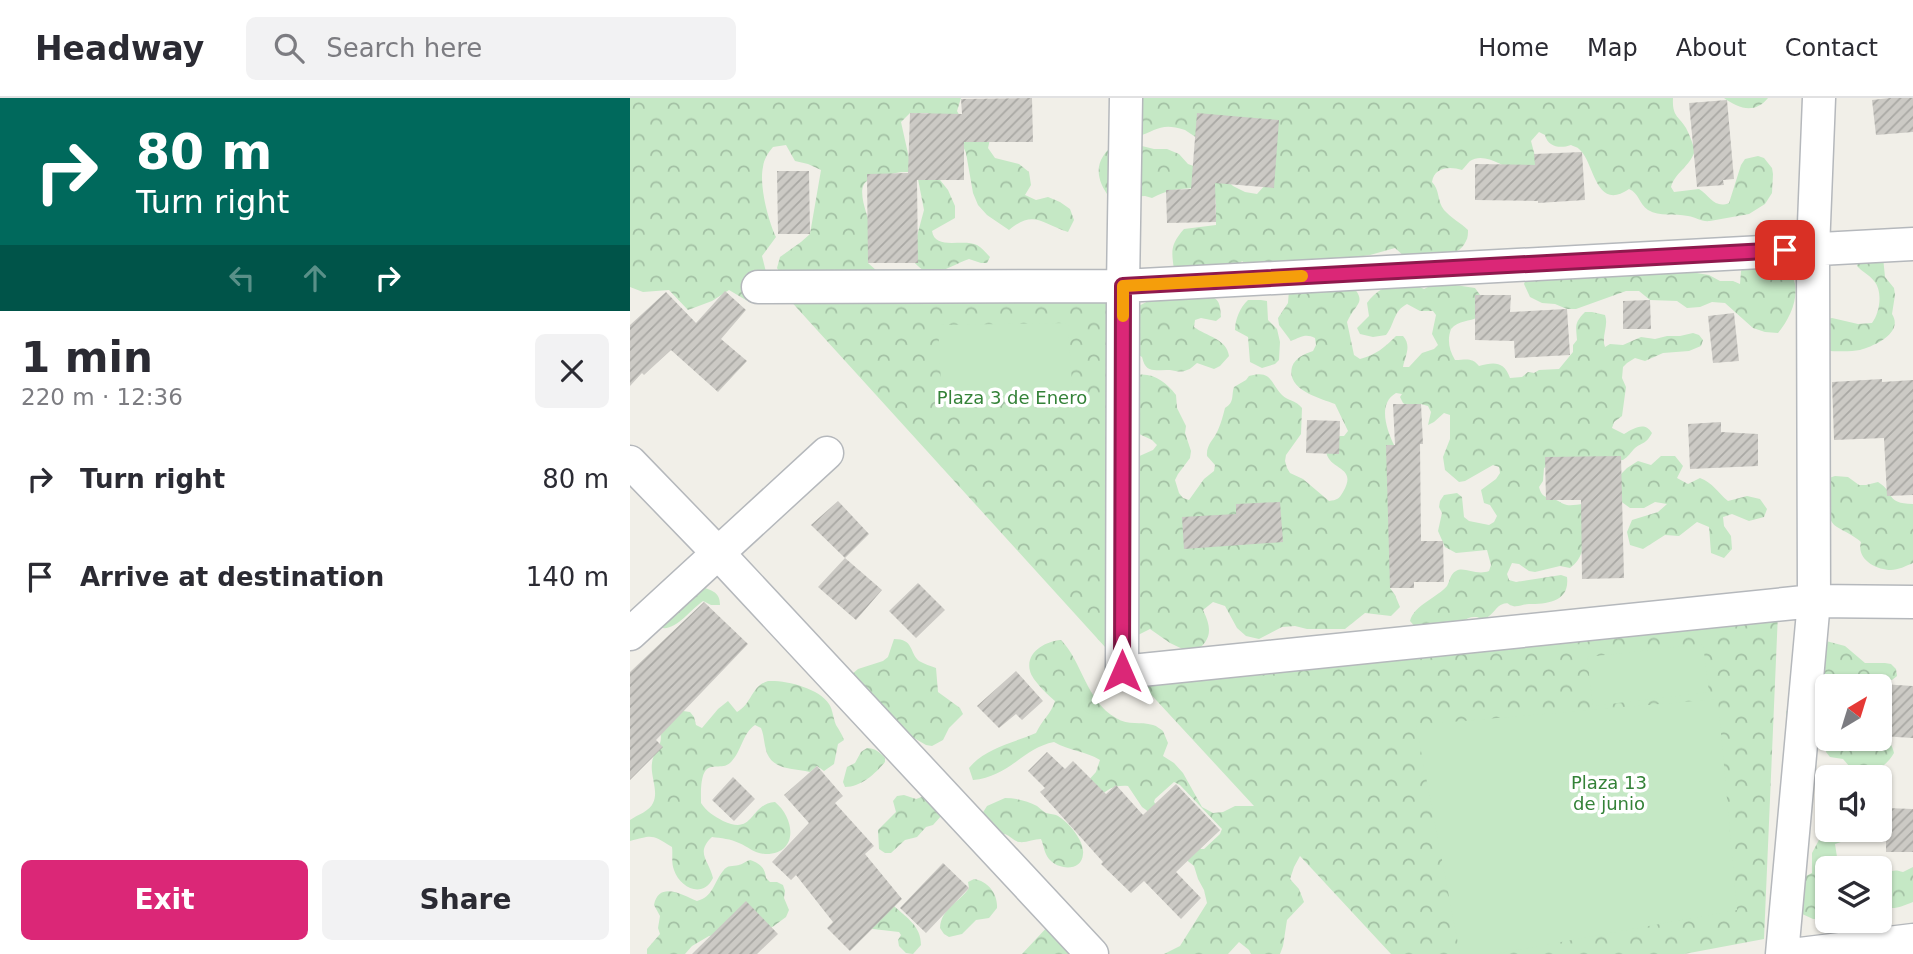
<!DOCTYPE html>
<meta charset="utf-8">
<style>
body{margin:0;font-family:"DejaVu Sans",sans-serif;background:#f2f2f3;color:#2b2b33;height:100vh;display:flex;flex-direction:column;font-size:26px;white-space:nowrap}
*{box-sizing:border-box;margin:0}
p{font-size:23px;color:#7c7c81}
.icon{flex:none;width:38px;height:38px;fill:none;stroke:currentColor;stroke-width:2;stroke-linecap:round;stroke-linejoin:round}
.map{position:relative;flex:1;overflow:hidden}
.side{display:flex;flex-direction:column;background:#fff;width:630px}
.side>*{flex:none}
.top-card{background:#00695c;color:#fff;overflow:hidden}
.needle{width:46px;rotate:38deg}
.buttons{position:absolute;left:1185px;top:576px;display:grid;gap:14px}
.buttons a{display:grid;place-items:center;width:77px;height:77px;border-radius:10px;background:#fff;box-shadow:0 2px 5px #0004;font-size:35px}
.pin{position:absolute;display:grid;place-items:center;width:60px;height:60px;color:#fff;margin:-30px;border-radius:14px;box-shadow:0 4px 10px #0006}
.me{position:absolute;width:77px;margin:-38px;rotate:0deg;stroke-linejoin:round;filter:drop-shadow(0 0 5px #0008)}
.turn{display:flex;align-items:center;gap:24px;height:147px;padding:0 21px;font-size:32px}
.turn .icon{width:91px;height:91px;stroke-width:2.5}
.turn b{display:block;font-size:49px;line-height:60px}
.lanes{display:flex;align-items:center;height:66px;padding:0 21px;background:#0003;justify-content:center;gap:35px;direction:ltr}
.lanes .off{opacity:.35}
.round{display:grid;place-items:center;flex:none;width:74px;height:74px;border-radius:10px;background:#f2f2f3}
.summary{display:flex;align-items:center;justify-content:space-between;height:119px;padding:0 21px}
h1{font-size:42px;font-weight:600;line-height:52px}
.button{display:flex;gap:14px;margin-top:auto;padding:14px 21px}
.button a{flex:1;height:80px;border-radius:10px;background:#db2777;color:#fff;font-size:28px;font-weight:600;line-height:80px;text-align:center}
.button a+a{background:#f2f2f3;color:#2b2b33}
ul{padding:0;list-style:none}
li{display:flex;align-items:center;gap:21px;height:98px;padding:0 21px}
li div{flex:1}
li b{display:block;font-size:26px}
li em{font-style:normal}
header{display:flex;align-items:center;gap:42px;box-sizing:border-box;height:98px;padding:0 35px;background:#fff;border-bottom:2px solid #e1e1e2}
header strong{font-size:33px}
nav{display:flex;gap:38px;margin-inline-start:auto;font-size:24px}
.search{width:490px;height:63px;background:#f2f2f3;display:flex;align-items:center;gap:18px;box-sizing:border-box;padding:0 24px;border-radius:10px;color:#7c7c81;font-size:26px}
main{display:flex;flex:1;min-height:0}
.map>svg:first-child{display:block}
</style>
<header>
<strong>Headway</strong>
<div class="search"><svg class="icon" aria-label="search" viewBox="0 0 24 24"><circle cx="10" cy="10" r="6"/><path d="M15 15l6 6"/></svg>Search here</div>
<nav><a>Home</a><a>Map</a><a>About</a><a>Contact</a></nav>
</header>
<main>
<section class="side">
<div class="top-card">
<div class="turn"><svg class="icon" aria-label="right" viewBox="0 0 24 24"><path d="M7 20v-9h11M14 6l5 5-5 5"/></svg><div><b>80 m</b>Turn right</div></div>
<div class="lanes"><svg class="icon off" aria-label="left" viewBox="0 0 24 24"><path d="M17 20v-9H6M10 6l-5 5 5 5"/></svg><svg class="icon off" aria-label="ahead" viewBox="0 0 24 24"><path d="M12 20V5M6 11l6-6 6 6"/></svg><svg class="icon" aria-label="right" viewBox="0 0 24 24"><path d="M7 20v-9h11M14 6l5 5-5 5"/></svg></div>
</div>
<div class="summary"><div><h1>1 min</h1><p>220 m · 12:36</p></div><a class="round"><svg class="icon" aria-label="close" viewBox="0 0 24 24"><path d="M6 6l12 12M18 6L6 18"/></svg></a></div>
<ul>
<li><svg class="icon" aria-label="right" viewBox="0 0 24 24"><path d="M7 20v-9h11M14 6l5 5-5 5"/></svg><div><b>Turn right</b></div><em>80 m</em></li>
<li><svg class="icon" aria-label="arrive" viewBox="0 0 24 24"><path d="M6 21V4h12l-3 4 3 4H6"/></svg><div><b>Arrive at destination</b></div><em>140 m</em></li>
</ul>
<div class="button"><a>Exit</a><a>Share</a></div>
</section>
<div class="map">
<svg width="1283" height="856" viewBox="0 0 1283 856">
<defs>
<pattern id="forest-crowns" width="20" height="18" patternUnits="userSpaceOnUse" patternTransform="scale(1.75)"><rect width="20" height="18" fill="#c5e8c5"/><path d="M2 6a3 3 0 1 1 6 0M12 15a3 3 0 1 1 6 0" fill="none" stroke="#a3c0a4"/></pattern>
<pattern id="building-hatch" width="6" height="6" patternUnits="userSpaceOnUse" patternTransform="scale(1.75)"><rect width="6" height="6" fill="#cccac5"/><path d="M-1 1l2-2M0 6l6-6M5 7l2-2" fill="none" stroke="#a9a8a4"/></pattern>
</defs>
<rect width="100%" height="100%" fill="#f1efe8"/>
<!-- forest -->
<path fill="url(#forest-crowns)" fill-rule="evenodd" d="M0 0H331L327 13 332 22 361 37 358 50 365 60 389 66 399 74 401 87 395 97 406 102 418 99 430 104 440 111 444 122 438 134C412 126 404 111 379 132L357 117 348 107 343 95 336 55 329 39 298 15H280L271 24 279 60 310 82 318 92 325 108V120L302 133C305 153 333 140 347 147 352 150 356 155 360 159L357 165H351L339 161C320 167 302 185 285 165L287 138 294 112 287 76C277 72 264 75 254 78 249 80 241 80 237 83 225 91 239 120 241 131 243 142 241 155 238 165L247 173 150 175 147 170 150 159 171 144 180 136 191 72 178 66 165 63 156 47 143 49C138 55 134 61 133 69 129 87 138 122 146 139L132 158 138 182 121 205 99 192 82 203 58 212 39 192 13 194 0 189Z
M479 0H1043C1042 19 1049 18 1056 30 1060 37 1062 45 1065 52 1061 68 1045 74 1041 89L1044 94 1069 91C1080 98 1085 111 1099 105L1111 67 1115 61 1128 58 1134 60 1142 70 1143 76 1142 95 1135 106 1119 116 1080 123C1071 124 1066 119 1058 118 1044 115 1030 119 1018 112 1009 106 1009 95 999 91 966 114 964 66 951 53 948 49 945 49 941 47 930 51 918 49 915 37L909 34 901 43 906 62 905 68 884 75C874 67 853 54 840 63 837 66 835 69 832 72 820 68 804 69 802 84 810 92 807 103 814 112 821 120 831 125 838 132 838 135 838 140 836 143 827 164 793 158 775 159L765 150 740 157 714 161 701 160 689 163 676 162 672 168 617 167 612 163 597 184 544 171C541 152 541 146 554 131L586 127V108L584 90C562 90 541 89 522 100L515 98 480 100C463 78 465 60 487 44L500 45 524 51H537L549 56 558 66 594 79 603 88 615 94 627 96 636 86 555 32C531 24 528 32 506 39L482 28Z
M1094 0H1138C1125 16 1109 11 1094 0Z
M1253 159 1255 179 1264 190 1265 197 1262 216C1274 235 1244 248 1230 252 1221 254 1205 253 1196 253V221L1202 220 1228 226 1242 225C1250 215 1253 193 1244 183 1240 177 1232 174 1227 168L1228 162Z
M1118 161 1157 164C1160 171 1163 179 1165 186 1168 203 1159 222 1148 235L1135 234 1123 230 1095 205 1082 204 1070 209 1057 210 1047 203 1020 202 1009 193H996L946 211H937L925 206 912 205 900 199 894 186 898 174 1056 169 1067 175 1079 177 1090 183H1103L1110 186 1111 173Z
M819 183 825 187 845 190 853 201 849 219C839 224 829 222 821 231 817 242 819 252 825 262 836 262 842 259 849 268 864 264 874 263 880 280L892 279 898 274 904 275 909 272 929 271 943 254V247L947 242C946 228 944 225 955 214H962L975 217C979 228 971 238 975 249L980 246 993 247 1011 239 1025 241 1037 238H1050L1063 235 1069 237 1073 242 1071 248 1059 253 1033 255 1015 263 1005 260 997 265 993 269 992 280 996 289 992 318 984 324 982 330 994 336C1004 330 1015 323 1022 335 1016 346 1013 344 1005 350 1000 355 999 358 993 362L919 367 914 370 913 383 909 389C912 401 917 398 926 402 931 404 932 406 937 407 942 408 948 406 954 406 954 427 960 456 940 470L930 468 905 474 899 473 889 466 882 465 877 476 879 482 886 484 931 477 937 479C940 504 917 506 899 506 894 506 889 509 883 508 877 507 880 504 873 506 866 508 863 517 856 520 850 523 852 520 846 519 836 518 830 526 824 533L788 532 780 523C784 507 808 499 817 488 820 483 820 476 826 473 834 468 846 478 859 473L861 467 857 452 826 455 815 449 808 433 812 415 809 409 810 403 814 397 827 395 832 399 834 419 839 423 859 427 864 424 867 418 860 407 854 405 851 392 866 381 870 375 869 369 863 367 835 383 829 384 815 372 813 359 820 341V317L814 315 804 324 798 327 801 314 798 308 791 306 778 308 773 305 770 299 772 296 766 295C747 306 757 332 764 347L762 477 760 490 765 497 770 509 761 518 735 515 715 531H677L665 528 652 529 629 541 616 538 607 530 595 508 583 504 573 512C583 533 581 542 563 556L540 545 520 531 498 542 485 560 157 199 478 202 506 277C523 274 536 284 546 297L547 310 556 328 555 335 561 353 560 360 548 376 545 382 549 395 553 400 559 402 574 381 584 373 585 367 577 358C576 346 584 342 588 332 591 325 593 318 595 310 605 304 601 298 604 289L616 282 619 278C642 271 640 285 652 297 658 303 666 302 672 310L671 336 656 357 655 363 657 370 660 375 673 381 699 403C707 402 709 401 713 394 729 367 697 373 696 352L707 338H714L718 333 705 306C690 300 656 292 662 269 665 260 674 256 683 253L686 247 685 240C676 235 670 239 661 243L649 227 648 220 658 205 659 192 719 184C739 206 726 203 717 224L724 257 730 261C746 257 755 249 766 238H773C782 248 775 258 773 269H779L792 255 804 251 808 247 802 236 806 217 803 213H790L777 206C763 213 765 226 756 237L743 239 730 236 727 230 739 218 737 205C745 193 762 183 777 185 783 186 789 189 794 191L806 185ZM505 334 522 342 527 347 523 352 505 360Z
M574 195C589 201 590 203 591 219L586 223 571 220 565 222 564 229C576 238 597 241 599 258L590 268 584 271 567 265C563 268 561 271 557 272 551 275 546 273 540 272 526 271 516 277 512 259L507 256 505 210 522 201Z
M618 202H631L637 203 638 222 647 231 650 244 649 262 645 266 632 270 620 264 618 239 605 232C605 222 610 209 618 202Z
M1031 358H1045L1053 368 1047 380 1058 386 1070 380C1083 385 1087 394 1098 403L1117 398 1130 401 1137 411 1134 419 1119 423 1102 416 1093 419 1094 428 1101 438 1102 451 1094 460 1081 455 1079 429 1067 424 1049 438 1035 437 1013 451 1000 447 997 434 1002 422 1028 414 1037 406 1025 404 1014 410H1000L989 402 987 380 997 370 1008 363 1021 367Z
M1205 378 1218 379 1229 387H1236L1248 384C1267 396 1254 405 1283 406V465C1276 468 1268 472 1261 472 1246 472 1226 461 1231 444 1223 437 1215 434 1207 429 1193 421 1199 394 1199 380Z
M68 487C80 493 90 492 90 507H81L73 503C60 512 47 532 32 530L29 525Z
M1148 515 1134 841 1054 856H761L670 758 664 769 660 781 669 791 674 804 657 822 653 848 650 856H621L619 852 609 844 598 856H534L550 848 577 805 574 792 568 781 564 768 554 760 523 717 512 709 498 688C484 687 478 691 468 700L457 684 466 674 470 662C456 653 439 653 424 644 393 650 379 679 343 682L339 670C355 650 383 645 406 635 412 622 421 616 425 603 418 597 402 582 400 573 395 554 416 543 431 542 452 563 456 603 486 620 499 628 510 623 523 627 527 628 530 631 533 633L538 645 533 658 544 665 553 675 572 709 583 715 593 714 605 708H624L503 577ZM544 684 550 687 592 731 590 736 574 751H571L565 747 530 712 524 704 525 701Z
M264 541C284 541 279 554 289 563 294 566 301 568 306 570L308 594 330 610 333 616 319 630 313 642 302 648 296 647 284 640 278 639 213 584 228 571 253 563 258 559Z
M1196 543 1215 548 1235 565H1255L1261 566 1266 571 1267 578 1262 582H1252L1239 588H1197V607L1187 625 1160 626 1157 621 1156 614Z
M138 583C156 582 189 590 199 606 203 612 203 620 206 627 209 632 212 636 214 642L208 646 204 666 194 673 187 668 180 674C163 670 142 673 136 652 134 645 134 637 131 630L125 627C112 636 112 653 101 664 94 672 83 665 76 672 70 679 71 696 71 705 76 713 84 718 93 723 125 738 119 706 145 704 166 721 168 757 135 756 123 755 119 749 109 745 101 741 91 740 82 739 65 755 79 762 83 780 73 801 50 790 44 772 41 765 43 756 42 749 21 736 23 737 0 743V722C7 717 20 713 23 705 29 693 20 678 22 665 23 653 34 649 30 633L53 613 60 614 64 619 66 627 72 630 88 611 98 603 107 614C122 606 121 588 138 583Z
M1250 638C1258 640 1262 646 1264 655 1256 669 1242 677 1226 676L1213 661 1200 659 1196 654 1197 647 1201 641 1250 640Z
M237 650C244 650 250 654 255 660V664C245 676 231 689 215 689L213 684 217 669 225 665 231 654Z
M274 697 286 701 298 697 312 717 303 727 296 729 287 739 275 742 261 755H255L249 751 248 732 266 714 263 703 267 698Z
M375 700C386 700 398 703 407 708 410 710 412 713 416 715 419 716 423 716 426 717 437 722 455 743 453 756 452 774 428 772 419 761 414 755 414 748 411 741 404 741 396 745 389 744 384 743 380 738 375 736L363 738 350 719 357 708Z
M1197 724V732H1212L1213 737 1211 744 1205 746 1207 759 1204 764 1210 770H1197V821H1183L1170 815V781L1182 775V755L1191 738 1190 731 1192 725Z
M120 762C129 765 135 769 136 780L140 784H147L153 787 155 793 154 800 159 812 156 819 141 830 79 838 62 848 55 856H17V851L30 836 28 830 30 818 24 807C29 782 54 798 67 803 83 799 84 784 93 773 98 766 102 769 109 767 113 766 116 763 120 762Z
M1283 769V804C1270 809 1263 813 1250 807L1251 780C1258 774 1263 770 1273 774Z
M344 781C358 783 368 796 367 810L359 820 346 822 332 836 319 839 314 836 310 830C311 810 329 805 339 790L338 784Z
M264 808C277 820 291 828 291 847L283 856 276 855 269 848 268 842 271 837 269 834 243 831 238 828Z
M421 825 449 856H392Z"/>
<!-- pitch -->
<path fill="#c5e8c5" d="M438 225 443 300 312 306 308 227Z
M1073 546 1079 594 963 608 957 559Z
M1088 601 1107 812 865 856H830L786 627Z"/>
<!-- building -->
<path fill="url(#building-hatch)" d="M402 0 403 44H334V82H287L288 165H238L237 76 278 75 280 15 332 16 331 1Z
M1260 0H1283V34L1246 37 1242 2Z
M1097 2 1104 81 1093 82 1094 87 1067 89 1059 5Z
M567 15 649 22 644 90 585 85 586 124 537 125 536 92 561 91Z
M952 54 955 102 908 105V103L845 102V66L905 67 904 56Z
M147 73H179L180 136H148Z
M95 193 116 212 91 241 117 263 88 294 41 252 14 277 12 275 0 288V227L36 194 66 225Z
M845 197H881L880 214 937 211 940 257 885 260 884 243 845 242Z
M1020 202 1021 231H993V203Z
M1104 215 1109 263 1083 265 1078 218Z
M1252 281V284L1283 282V397L1257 398 1254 340 1204 342 1202 284Z
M763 306H791L793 346H790L791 443H813L814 484H784V490H760L756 347H765Z
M677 322 710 323 709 356 676 355Z
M1091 324V334L1128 336V368L1060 371 1058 326Z
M991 358 994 480 952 481 951 402H916L915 359Z
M208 403 239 436 215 460 181 427Z
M650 404 653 444 554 451 552 419 606 416V406Z
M215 460 252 492 226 522 188 489Z
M288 485 315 512 286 540 259 513Z
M74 504 118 546 26 642 33 649 0 682V574Z
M386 573 413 603 392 622 386 616 369 630 347 608Z
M1251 586 1283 588V640L1250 638Z
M417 654 435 671 443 663 476 696 486 687 513 717 546 686 590 732 546 774 571 800 551 821 514 783 501 795 471 766 473 764 410 694 415 690 398 673Z
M187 668 213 698 205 705 244 748 235 756 272 801 220 853 197 830 203 824 166 777 161 782 142 764 179 725 154 697Z
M103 679 125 701 104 723 82 702Z
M1256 710 1283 711V754H1256Z
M313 765 339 790 296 835 270 810Z
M116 803 148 836 127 856H62Z"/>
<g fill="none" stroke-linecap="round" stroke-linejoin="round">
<defs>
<path id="street" d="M496 0 493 188 492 574 1184 503 1283 504
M128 189 493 188 1283 146
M0 364 88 455 462 856
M0 536 197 355
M1152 856 1184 503 1183 151 1189 0
M1170 856 1283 842"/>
</defs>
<!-- street casing -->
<use href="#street" stroke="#b5b8bc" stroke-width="35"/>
<!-- street -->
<use href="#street" stroke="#fff" stroke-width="32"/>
</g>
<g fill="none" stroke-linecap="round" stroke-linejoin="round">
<defs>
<path id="route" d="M492 573 493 188 1155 152"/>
</defs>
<!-- route casing -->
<use href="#route" stroke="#8e194d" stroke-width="18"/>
<!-- route -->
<use href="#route" stroke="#db2777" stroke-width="12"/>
<!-- slow -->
<path stroke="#f59e0b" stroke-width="12" d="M493 218V188L672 178"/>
</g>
<g text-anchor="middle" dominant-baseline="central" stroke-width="7" stroke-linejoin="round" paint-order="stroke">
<!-- park labels -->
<g font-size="18" fill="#348238" stroke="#fff">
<text x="382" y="299">Plaza 3 de Enero</text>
<text x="979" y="684">Plaza 13<tspan x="979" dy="21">de junio</tspan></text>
</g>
</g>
</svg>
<div class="buttons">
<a><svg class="needle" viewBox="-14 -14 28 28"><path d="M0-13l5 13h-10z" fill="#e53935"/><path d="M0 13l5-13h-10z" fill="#7c7c81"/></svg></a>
<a><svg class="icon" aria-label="sound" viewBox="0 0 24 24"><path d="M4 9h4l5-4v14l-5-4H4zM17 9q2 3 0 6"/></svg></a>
<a><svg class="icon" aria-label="layers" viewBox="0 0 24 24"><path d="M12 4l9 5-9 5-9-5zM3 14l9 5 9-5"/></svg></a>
</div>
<div class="pin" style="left:1155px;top:152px;background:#d93025"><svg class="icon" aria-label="arrive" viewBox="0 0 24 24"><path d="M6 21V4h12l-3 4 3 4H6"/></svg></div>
<svg class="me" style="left:492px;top:573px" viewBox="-20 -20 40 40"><path d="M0-17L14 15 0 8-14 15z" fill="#db2777" stroke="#fff" stroke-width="4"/></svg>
</div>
</main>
